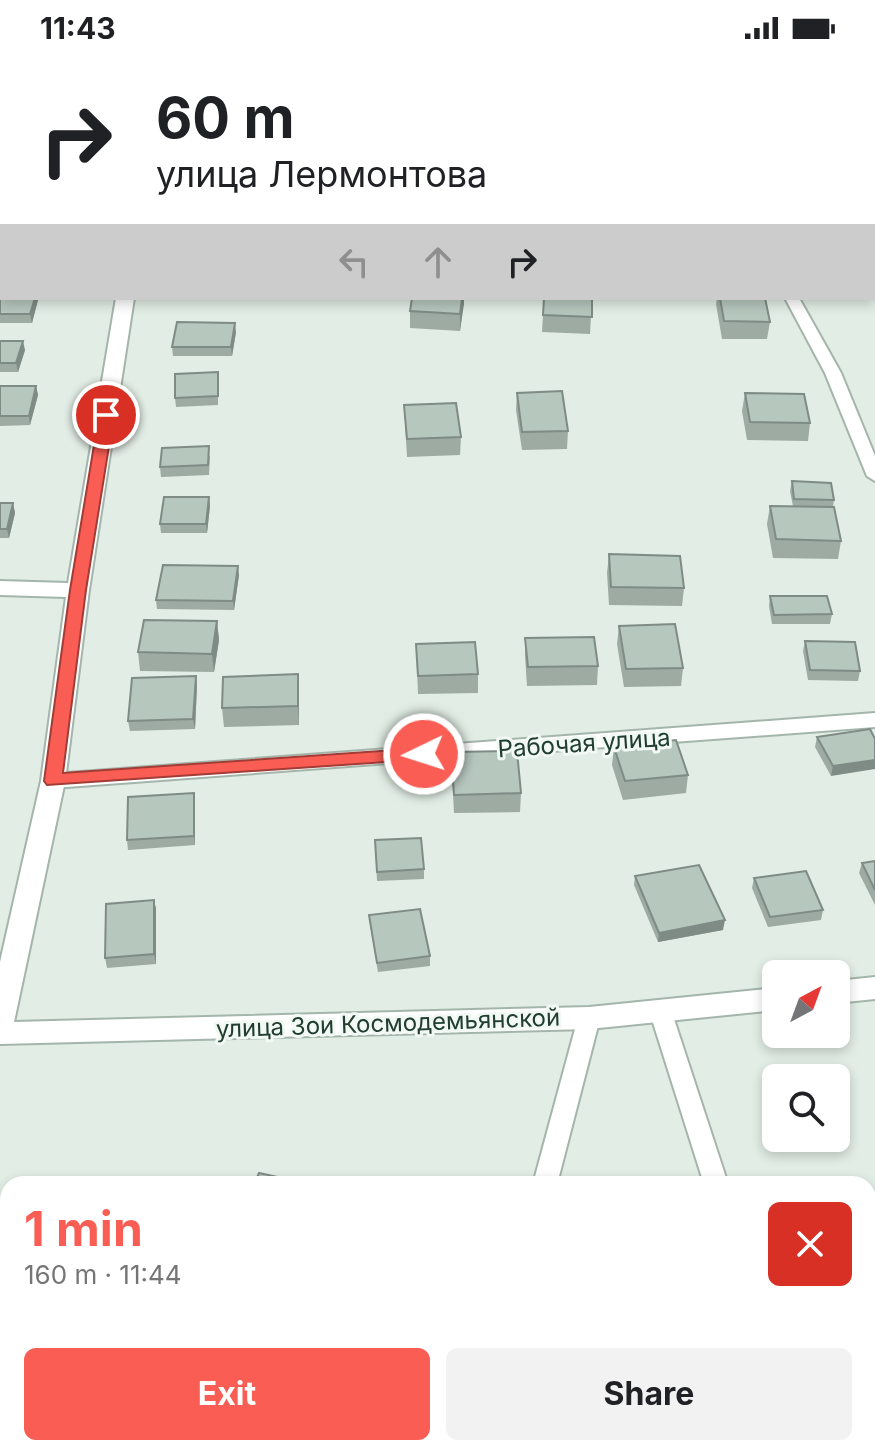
<!DOCTYPE html>
<meta charset="utf-8">
<style>
body{margin:0;font-family:Inter,sans-serif;background:#f2f2f2;color:#202124;height:100vh;display:flex;flex-direction:column;font-size:30px;white-space:nowrap}
*{box-sizing:border-box;margin:0}
p{font-size:26px;color:#757577}
.icon{flex:none;width:44px;height:44px;fill:none;stroke:currentColor;stroke-width:2;stroke-linecap:round;stroke-linejoin:round}
.map{position:relative;flex:1;overflow:hidden}
.details{position:absolute;left:0px;top:1120px;width:876px;height:280px;display:flex;flex-direction:column;background:#fff;border-radius:24px 24px 0 0;box-shadow:0 4px 12px #0003}
.details>*{flex:none}
.hud{position:absolute;left:0px;top:0px;width:876px;height:244px;box-shadow:0 4px 12px #0003;background:#fff;color:#202124;overflow:hidden}
.needle{width:52px;rotate:41deg}
.tools{position:absolute;left:762px;top:904px;display:grid;gap:16px}
.tools a{display:grid;place-items:center;width:88px;height:88px;border-radius:12px;background:#fff;box-shadow:0 4px 12px #0003;font-size:40px}
.pin{position:absolute;display:grid;place-items:center;width:68px;height:68px;color:#fff;margin:-34px;border:4px solid #fff;border-radius:50%;box-shadow:0 2px 8px #0007}
.me{position:absolute;width:88px;margin:-44px;rotate:266deg;stroke-linejoin:round;filter:drop-shadow(0 0 6px #0008)}
.turn{display:flex;align-items:center;gap:28px;height:168px;padding:0 24px;font-size:36px}
.turn .icon{width:104px;height:104px;stroke-width:2.5}
.turn b{display:block;font-size:56px;line-height:68px}
.lanes{display:flex;align-items:center;height:76px;padding:0 24px;background:#0003;justify-content:center;gap:40px;direction:ltr}
.lanes .off{opacity:.35}
.round{display:grid;place-items:center;flex:none;width:84px;height:84px;border-radius:12px;background:#f2f2f2}
.headline{display:flex;align-items:center;justify-content:space-between;height:136px;padding:0 24px}
h1{font-size:48px;font-weight:700;line-height:60px;color:#f95d53}
.primary-button{display:flex;gap:16px;margin-top:auto;padding:16px 24px}
.primary-button a{flex:1;height:92px;border-radius:12px;background:#f95d53;color:#fff;font-size:32px;font-weight:700;line-height:92px;text-align:center}
.primary-button a+a{background:#f2f2f2;color:#202124}
.status{display:flex;justify-content:space-between;align-items:center;height:56px;padding:0 40px;background:#fff;direction:ltr}
.status svg{height:22px;fill:currentColor}
.map>svg:first-child{display:block}
</style>
<div class="status"><b>11:43</b><svg viewBox="0 0 49 12"><path d="M0 12V9h3v3zM5 12V6h3v6zM10 12V3h3v9zM15 12V0h3v12zM26 1h20v11H26zM47 4h2v5h-2z"/></svg></div>
<div class="map">
<svg width="875" height="1400" viewBox="0 0 875 1400">
<rect width="100%" height="100%" fill="#e1ede5"/>
<!-- built -->
<path fill="#cfdcd4" d="M8 1211V1392H740L772 1400H0Z"/>
<g fill="none" stroke-linecap="round" stroke-linejoin="round">
<defs>
<path id="service" d="M785 242H799L841 317 875 400V425L867 420 825 317Z
M875 657V671L53 732 46 730 43 725 46 720 53 718Z
M661 948 669 951 672 957 728 1128H704L650 957 653 951Z
M589 953 597 956 600 962 557 1128H533L578 962 581 956Z
M868 1310 875 1313V1341L868 1338Z
M461 1392H489L487 1400H459Z"/>
<path id="minor" d="M154 0H168V2H154Z
M874 161H875V171H874Z
M0 164H2V174H0Z
M116 242H134L89 534 65 725 14 966 589 951 776 932V954L589 973 0 988V906L41 725 66 541 0 539V525L68 527Z
M875 921V943L836 947V925Z"/>
<path id="tertiary" d="M784 0H799L800 2H785Z
M874 94H875V105H874Z"/>
</defs>
<!-- service casing -->
<use href="#service" stroke="#a4b5ab" stroke-width="4"/>
<!-- minor casing -->
<use href="#minor" stroke="#a4b5ab" stroke-width="4"/>
<!-- tertiary casing -->
<use href="#tertiary" stroke="#a4b5ab" stroke-width="4"/>
<!-- service -->
<use href="#service" fill="#fff" fill-rule="evenodd"/>
<!-- minor -->
<use href="#minor" fill="#fff" fill-rule="evenodd"/>
<!-- tertiary -->
<use href="#tertiary" fill="#fff" fill-rule="evenodd"/>
</g>
<!-- wall -->
<path fill="#9daba3" d="M222 0H279V2H223Z
M846 0H875V2H847Z
M0 49H2V86H0Z
M0 102H2V139H0Z
M0 235 38 244 32 267H0Z
M412 242H464L460 275 410 272V255Z
M544 242H592L590 278 542 276Z
M717 242H765L770 266 767 283H722L716 248Z
M236 276 232 300H173L172 291Z
M0 285 25 294 18 316H0Z
M218 316V349L176 351 175 342Z
M0 330H36L38 339 30 369 0 370Z
M517 337 568 375 567 393 522 394 516 354Z
M745 337 810 367 808 385 747 384 742 355Z
M404 349 461 381 460 399 407 401Z
M210 400 209 419 161 421 160 411Z
M792 425 834 444 833 451 841 485 838 503 773 502 767 468 770 450H793L790 435Z
M209 441 210 450 207 477H161L160 468Z
M0 447H13L15 457 9 482H0Z
M609 498 684 532 682 550 609 549 607 517Z
M239 519 234 554 157 553 156 544Z
M770 540 832 558 830 568H772L769 550Z
M217 565 219 584 214 616 140 615 138 596Z
M619 570 683 612 681 630 624 631 617 588Z
M525 582 598 610 597 629 527 630 525 600Z
M805 585 860 615 858 625 808 624 803 595Z
M416 588 478 618V637L418 638Z
M196 620 197 629 195 673 130 675 128 665Z
M299 637V669L224 671 222 652Z
M817 681 875 683 831 720 815 691Z
M614 691 688 719 686 737 623 744 612 709Z
M451 696 521 737 520 756 454 757Z
M195 747V789L128 794 127 784Z
M375 784 424 813V823L377 825Z
M875 805V849L859 817 862 807Z
M635 820 723 874 658 886 634 829Z
M754 822 823 854 821 864 768 871 752 832Z
M154 844 156 853V908L107 912 105 902Z
M369 859 430 900V910L378 916 370 869Z"/>
<!-- shaded-wall -->
<path fill="#7f8b85" d="M35 242H38V244L32 267 30 258Z
M462 242H464V248L460 275V258Z
M235 267 236 276 232 300 231 291Z
M23 285 25 294 18 316 16 307Z
M36 330 38 339 30 369 29 360Z
M209 441 210 450 207 477 206 468Z
M13 447 15 457 9 482 7 473Z
M238 510 239 519 234 554 233 545Z
M217 565 219 584 214 616 212 598Z
M298 618 299 637V669L298 650Z
M196 620 197 629 195 673 193 663Z
M875 704V713L831 720 833 710Z
M194 737 195 747V789L194 780Z
M154 844 156 853V908L154 898Z
M725 864 723 874 658 886 659 877Z
M273 1392H286L283 1400H270Z"/>
<!-- building -->
<path fill="#b6c7be" stroke="#7f8b85" stroke-width="2" d="M0 49H2V70H0Z
M0 102H2V123H0Z
M0 176H2V201H0Z
M0 235H2V242H35L30 258H0Z
M412 242H462L460 258 410 255Z
M544 242H592V261L543 259Z
M720 242H765L770 266 724 265Z
M177 266 235 267 231 291H172Z
M0 285H23L16 307H0Z
M218 316V340L175 342V318Z
M0 330H36L29 360H0Z
M562 335 568 375 522 376 517 337Z
M745 337 804 338 810 367 750 366Z
M456 347 461 381 407 383 404 349Z
M209 390 208 409 160 411 162 392Z
M792 425 831 427 834 444 794 443Z
M164 441H209L206 468H160Z
M0 447H13L7 473H0Z
M770 450 834 451 841 485 776 483Z
M609 498 680 500 684 532 611 531Z
M163 509 238 510 233 545 156 544Z
M770 540H827L832 558 774 559Z
M144 564 217 565 212 598 138 596Z
M675 568 683 612 626 613 619 570Z
M594 581 598 610 528 611 525 582Z
M805 585 855 586 860 615 810 614Z
M475 586 478 618 418 620 416 588Z
M298 618V650L222 652 223 621Z
M196 620 193 663 128 665 132 622Z
M870 673 875 683V704L833 710 817 681Z
M676 684 688 719 625 725 614 691Z
M517 695 521 737 454 739 451 696Z
M194 737V780L127 784 128 741Z
M421 782 424 813 377 816 375 784Z
M875 805V834L862 807Z
M699 809 725 864 659 877 635 820Z
M806 815 823 854 770 861 754 822Z
M154 844V898L105 902 106 848Z
M420 853 430 900 377 907 369 859Z
M259 1117 310 1128H254Z
M0 1196 8 1198V1392H273L270 1400H0Z
M868 1349 875 1351V1400H647L649 1392H868Z"/>
<!-- route -->
<path fill="#f95d53" stroke="#a23c36" stroke-width="2" d="M106 355 114 359 86 534 63 717 424 692 433 698 431 703 47 729 44 725 70 534 99 359Z"/>
<g text-anchor="middle" dominant-baseline="central" stroke-width="6" stroke-linejoin="round" paint-order="stroke">
<!-- street labels -->
<g font-size="24" fill="#213e31" stroke="#f2f9f4">
<text transform="translate(584 687) rotate(-4)">Рабочая улица</text>
<text transform="translate(388 967) rotate(-2)">улица Зои Космодемьянской</text>
</g>
</g>
</svg>
<div class="tools">
<a><svg class="needle" viewBox="-14 -14 28 28"><path d="M0-13l5 13h-10z" fill="#e53935"/><path d="M0 13l5-13h-10z" fill="#757577"/></svg></a>
<a><svg class="icon" aria-label="search" viewBox="0 0 24 24"><circle cx="10" cy="10" r="6"/><path d="M15 15l6 6"/></svg></a>
</div>
<div class="pin" style="left:106px;top:359px;background:#d93025"><svg class="icon" aria-label="arrive" viewBox="0 0 24 24"><path d="M6 21V4h12l-3 4 3 4H6"/></svg></div>
<svg class="me" style="left:424px;top:698px" viewBox="-20 -20 40 40"><circle r="17" fill="#f95d53" stroke="#fff" stroke-width="3"/><path d="M0-11L8 9 0 5-8 9z" fill="#fff"/></svg>
<div class="hud">
<div class="turn"><svg class="icon" aria-label="right" viewBox="0 0 24 24"><path d="M7 20v-9h11M14 6l5 5-5 5"/></svg><div><b>60 m</b>улица Лермонтова</div></div>
<div class="lanes"><svg class="icon off" aria-label="left" viewBox="0 0 24 24"><path d="M17 20v-9H6M10 6l-5 5 5 5"/></svg><svg class="icon off" aria-label="ahead" viewBox="0 0 24 24"><path d="M12 20V5M6 11l6-6 6 6"/></svg><svg class="icon" aria-label="right" viewBox="0 0 24 24"><path d="M7 20v-9h11M14 6l5 5-5 5"/></svg></div>
</div>
<section class="details">
<div class="headline"><div><h1>1 min</h1><p>160 m · 11:44</p></div><a class="round" style="background:#d93025;color:#fff"><svg class="icon" aria-label="close" viewBox="0 0 24 24"><path d="M6 6l12 12M18 6L6 18"/></svg></a></div>
<div class="primary-button"><a>Exit</a><a>Share</a></div>
</section>
</div>
